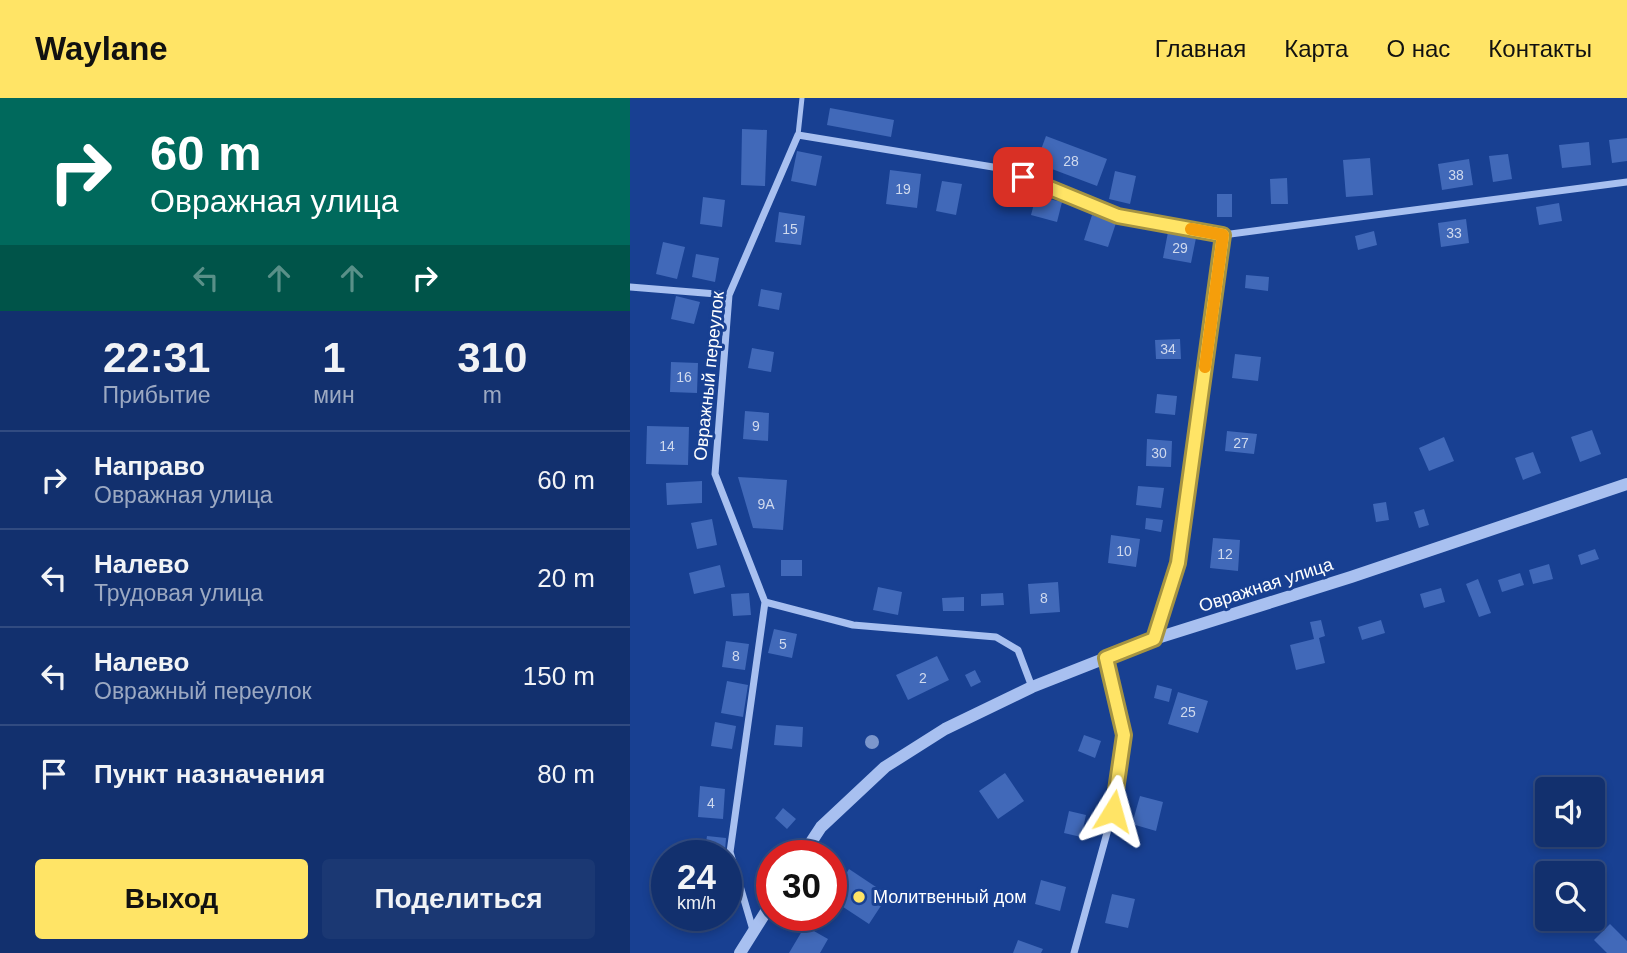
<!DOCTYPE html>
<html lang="ru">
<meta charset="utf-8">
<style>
body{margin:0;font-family:Arial,sans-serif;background:#1b3873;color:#f1f3f6;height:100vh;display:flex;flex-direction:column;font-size:26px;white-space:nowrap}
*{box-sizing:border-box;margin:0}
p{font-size:23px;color:#9ca9c2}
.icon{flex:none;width:38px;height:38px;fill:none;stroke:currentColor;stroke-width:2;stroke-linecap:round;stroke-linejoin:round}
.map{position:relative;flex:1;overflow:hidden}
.sheet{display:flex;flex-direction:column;background:#12306e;width:630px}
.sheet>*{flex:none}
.top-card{background:#00695c;color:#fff;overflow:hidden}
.controls{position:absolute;left:905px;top:679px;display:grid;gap:14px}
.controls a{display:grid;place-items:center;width:70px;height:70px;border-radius:7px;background:#12306e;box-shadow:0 4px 10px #0003,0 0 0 2px #314b81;font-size:35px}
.speed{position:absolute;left:21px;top:742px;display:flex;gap:14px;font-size:35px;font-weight:700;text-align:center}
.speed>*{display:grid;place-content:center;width:91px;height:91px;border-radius:50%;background:#12306e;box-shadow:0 4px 10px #0003,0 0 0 2px #314b81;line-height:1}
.speed small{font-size:18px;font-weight:400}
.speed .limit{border:10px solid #d22;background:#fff;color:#111}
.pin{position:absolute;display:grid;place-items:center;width:60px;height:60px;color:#fff;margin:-30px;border-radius:14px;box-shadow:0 4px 10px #0006}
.me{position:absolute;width:77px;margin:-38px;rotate:8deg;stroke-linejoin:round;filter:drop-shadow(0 0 5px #0008)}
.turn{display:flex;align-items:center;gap:24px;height:147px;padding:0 35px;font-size:32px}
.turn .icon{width:91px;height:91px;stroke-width:2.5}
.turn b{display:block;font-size:49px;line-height:60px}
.lanes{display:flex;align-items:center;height:66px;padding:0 35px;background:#0003;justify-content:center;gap:35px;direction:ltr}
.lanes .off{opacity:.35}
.eta{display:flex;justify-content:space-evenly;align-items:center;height:119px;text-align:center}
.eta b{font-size:42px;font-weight:700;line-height:49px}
.cta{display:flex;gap:14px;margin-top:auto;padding:14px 35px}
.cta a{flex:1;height:80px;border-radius:7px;background:#ffe466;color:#111;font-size:28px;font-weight:700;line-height:80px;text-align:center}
.cta a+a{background:#1b3873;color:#f1f3f6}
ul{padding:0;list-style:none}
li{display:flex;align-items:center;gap:21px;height:98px;padding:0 35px;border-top:2px solid #314b81}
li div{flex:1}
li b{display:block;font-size:26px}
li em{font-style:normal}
header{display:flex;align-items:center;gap:42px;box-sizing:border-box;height:98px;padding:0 35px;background:#ffe466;color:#111}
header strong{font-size:33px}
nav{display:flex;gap:38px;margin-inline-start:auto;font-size:24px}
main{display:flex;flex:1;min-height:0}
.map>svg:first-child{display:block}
</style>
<header>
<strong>Waylane</strong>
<nav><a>Главная</a><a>Карта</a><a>О нас</a><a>Контакты</a></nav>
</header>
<main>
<section class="sheet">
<div class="top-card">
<div class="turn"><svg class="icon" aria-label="right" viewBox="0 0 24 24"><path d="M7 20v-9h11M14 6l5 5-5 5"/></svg><div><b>60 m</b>Овражная улица</div></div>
<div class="lanes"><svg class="icon off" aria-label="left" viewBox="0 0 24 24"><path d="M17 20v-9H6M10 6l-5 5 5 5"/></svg><svg class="icon off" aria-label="ahead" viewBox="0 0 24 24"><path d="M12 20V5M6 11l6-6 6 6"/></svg><svg class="icon off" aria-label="ahead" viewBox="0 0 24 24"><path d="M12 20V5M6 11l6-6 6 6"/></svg><svg class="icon" aria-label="right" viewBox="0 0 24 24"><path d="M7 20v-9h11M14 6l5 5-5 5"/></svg></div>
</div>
<div class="eta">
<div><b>22:31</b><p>Прибытие</p></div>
<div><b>1</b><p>мин</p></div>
<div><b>310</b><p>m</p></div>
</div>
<ul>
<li><svg class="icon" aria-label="right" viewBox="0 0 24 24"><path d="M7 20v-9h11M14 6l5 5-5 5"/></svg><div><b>Направо</b><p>Овражная улица</p></div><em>60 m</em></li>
<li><svg class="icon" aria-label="left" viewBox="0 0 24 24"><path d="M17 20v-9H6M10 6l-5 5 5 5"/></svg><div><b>Налево</b><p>Трудовая улица</p></div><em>20 m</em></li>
<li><svg class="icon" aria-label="left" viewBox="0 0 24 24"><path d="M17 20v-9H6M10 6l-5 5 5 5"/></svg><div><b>Налево</b><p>Овражный переулок</p></div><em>150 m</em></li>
<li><svg class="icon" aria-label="arrive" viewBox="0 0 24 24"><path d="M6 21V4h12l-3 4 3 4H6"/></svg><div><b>Пункт назначения</b></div><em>80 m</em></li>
</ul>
<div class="cta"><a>Выход</a><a>Поделиться</a></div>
</section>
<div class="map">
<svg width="997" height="855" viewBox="0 0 997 855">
<rect width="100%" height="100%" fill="#184092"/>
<!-- building -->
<path fill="#4169b9" d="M200 10 264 22 261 39 197 27Z
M112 31 137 32 135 88 111 87Z
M416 38 477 61 467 88 406 65Z
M997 40V63L982 65 979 42Z
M959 44 961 67 932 70 929 47Z
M167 53 192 58 186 88 161 83Z
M878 56 882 81 863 84 859 58Z
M740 60 743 97 716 99 713 62Z
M839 61 843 87 812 92 808 66Z
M260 72 291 76 287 110 256 106Z
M485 73 506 78 500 106 479 101Z
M657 80 658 106H641L640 81Z
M312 83 332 86 326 117 306 113Z
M587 96H602V119H587Z
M406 98 432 104 427 124 401 117Z
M73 99 95 102 92 129 70 126Z
M929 105 932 123 909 127 906 109Z
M149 114 175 118 171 147 145 144Z
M462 117 486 125 478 149 454 142Z
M836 121 839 145 811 149 808 125Z
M744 133 747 147 728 152 725 138Z
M538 134 566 140 561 165 533 160Z
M33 144 55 149 47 181 26 176Z
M66 156 89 160 85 184 62 179Z
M616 177 639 179 638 193 615 190Z
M131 191 152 195 149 212 128 208Z
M46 198 70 204 64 226 41 221Z
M550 241 551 261H526L525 242Z
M122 250 144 254 141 274 118 270Z
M605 256 631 259 628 283 602 280Z
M41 264 68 265 67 295 40 294Z
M527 296 547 298 545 317 525 315Z
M115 313 139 315 138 343 113 341Z
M17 328 59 329 58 367 16 366Z
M962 332 971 356 950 364 941 339Z
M597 333 627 336 624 356 595 353Z
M814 339 824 363 799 373 789 350Z
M517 341 542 343 541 369 516 368Z
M903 354 911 375 893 382 885 360Z
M108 379 157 382 153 432 123 430Z
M72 383V405L37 407 36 385Z
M508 388 534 390 531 410 506 407Z
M756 404 759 422 746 424 743 406Z
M794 411 799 427 789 430 784 414Z
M516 420 533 422 531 434 515 431Z
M82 421 87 447 67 451 61 425Z
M481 437 510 441 506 469 478 465Z
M583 440 610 442 608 473 580 470Z
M965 451 969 461 951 467 948 457Z
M151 462H172V478H151Z
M919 466 923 481 903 486 899 472Z
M90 467 95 489 64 496 59 475Z
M890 475 894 487 872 494 868 482Z
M848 481 861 515 849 519 836 486Z
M428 484 430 514 400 516 398 486Z
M248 489 272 494 268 517 243 512Z
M811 490 815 504 794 510 790 496Z
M119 495 121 517 103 518 101 496Z
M373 495 374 507 351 508V496Z
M334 499V513H313L312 500Z
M691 522 695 538 689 540 695 565 666 572 660 547 684 541 680 524Z
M751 522 755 535 732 542 728 529Z
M144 531 167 536 162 560 138 555Z
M96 543 119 546 115 572 92 569Z
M307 558 319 582 278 602 266 577Z
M345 572 351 584 341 589 335 577Z
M97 583 118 587 113 619 91 615Z
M527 587 542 591 539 604 524 600Z
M548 594 578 603 568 635 538 626Z
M85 624 106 628 102 651 81 648Z
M146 627 173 629 172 649 144 647Z
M454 637 471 643 465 660 448 653Z
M375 675 394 703 368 721 349 693Z
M70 688 95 691 93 721 68 719Z
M510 698 533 704 526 733 502 726Z
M153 710 166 721 157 731 145 720Z
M439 713 456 717 451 739 434 735Z
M77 738 96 740 95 754 75 751Z
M219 771 258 797 239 826 201 801Z
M411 782 436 789 430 813 405 806Z
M482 796 505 801 498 830 475 825Z
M60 817H85L83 828 59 823Z
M980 826 997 843V855H977L964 842Z
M175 828 198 841 190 855H159Z
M388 842 413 851 411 855H383Z"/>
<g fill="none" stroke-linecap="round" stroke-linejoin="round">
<!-- service -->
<path stroke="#a8c0f0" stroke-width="5" d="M168 37 172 0"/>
<!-- minor -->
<path stroke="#a8c0f0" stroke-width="7" d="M0 189 99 197
M135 504 223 527 366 539 388 552 402 589
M524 541 548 465 593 137
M123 832 100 754 135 504 85 376 99 197 168 37 369 70 488 118 593 137 997 84
M444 855 483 713 494 637 476 560"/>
<!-- tertiary -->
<path stroke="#a8c0f0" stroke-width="12" d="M172 758 191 729 255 669 315 631 402 589 524 541 721 479 997 386
M110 855 142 804"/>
</g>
<!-- trees -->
<circle fill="#7c97cc" cx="242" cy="644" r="7"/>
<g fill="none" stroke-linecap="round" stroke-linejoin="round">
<defs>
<path id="route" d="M393 79 488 118 593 137 548 465 524 541 476 560 494 637 483 713"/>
</defs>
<!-- route casing -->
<use href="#route" stroke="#a69442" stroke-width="18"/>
<!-- route -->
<use href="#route" stroke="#ffe466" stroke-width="12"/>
<!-- slow -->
<path stroke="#f59e0b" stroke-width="12" d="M561 131 593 137 575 269"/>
</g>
<!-- markers -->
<circle fill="#ffe466" stroke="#184092" stroke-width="2.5" cx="229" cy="799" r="7"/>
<g text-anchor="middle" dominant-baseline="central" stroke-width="6" stroke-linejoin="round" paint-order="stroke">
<!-- number labels -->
<g font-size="14" fill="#d0daee">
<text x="441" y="63">28</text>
<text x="826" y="77">38</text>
<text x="273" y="91">19</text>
<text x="160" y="131">15</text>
<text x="824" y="135">33</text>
<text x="550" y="150">29</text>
<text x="538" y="251">34</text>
<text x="54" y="279">16</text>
<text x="126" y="328">9</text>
<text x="611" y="345">27</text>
<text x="37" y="348">14</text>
<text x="529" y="355">30</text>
<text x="136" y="406">9А</text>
<text x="494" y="453">10</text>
<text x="595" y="456">12</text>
<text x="414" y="500">8</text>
<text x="153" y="546">5</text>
<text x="106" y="558">8</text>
<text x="293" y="580">2</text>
<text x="558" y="614">25</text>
<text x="81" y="705">4</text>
</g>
<!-- street labels -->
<g font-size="18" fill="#fff" stroke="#184092">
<text transform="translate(79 278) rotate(-84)">Овражный переулок</text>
<text transform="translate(636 487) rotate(-18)">Овражная улица</text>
</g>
<!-- poi labels -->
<g font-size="18" fill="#fff" stroke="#184092" text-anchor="start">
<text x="243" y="799">Молитвенный дом</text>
</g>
</g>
</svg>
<div class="controls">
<a><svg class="icon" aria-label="sound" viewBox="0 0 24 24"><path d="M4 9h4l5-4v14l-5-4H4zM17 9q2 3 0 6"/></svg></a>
<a><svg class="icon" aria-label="search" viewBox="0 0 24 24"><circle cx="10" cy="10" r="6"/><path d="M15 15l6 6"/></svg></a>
</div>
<div class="speed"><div>24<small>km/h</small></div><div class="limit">30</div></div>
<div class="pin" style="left:393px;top:79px;background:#d93025"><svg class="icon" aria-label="arrive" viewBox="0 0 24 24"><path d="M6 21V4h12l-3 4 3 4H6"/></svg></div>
<svg class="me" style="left:483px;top:713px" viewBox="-20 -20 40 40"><path d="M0-17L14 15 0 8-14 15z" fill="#ffe466" stroke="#fff" stroke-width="4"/></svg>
</div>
</main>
